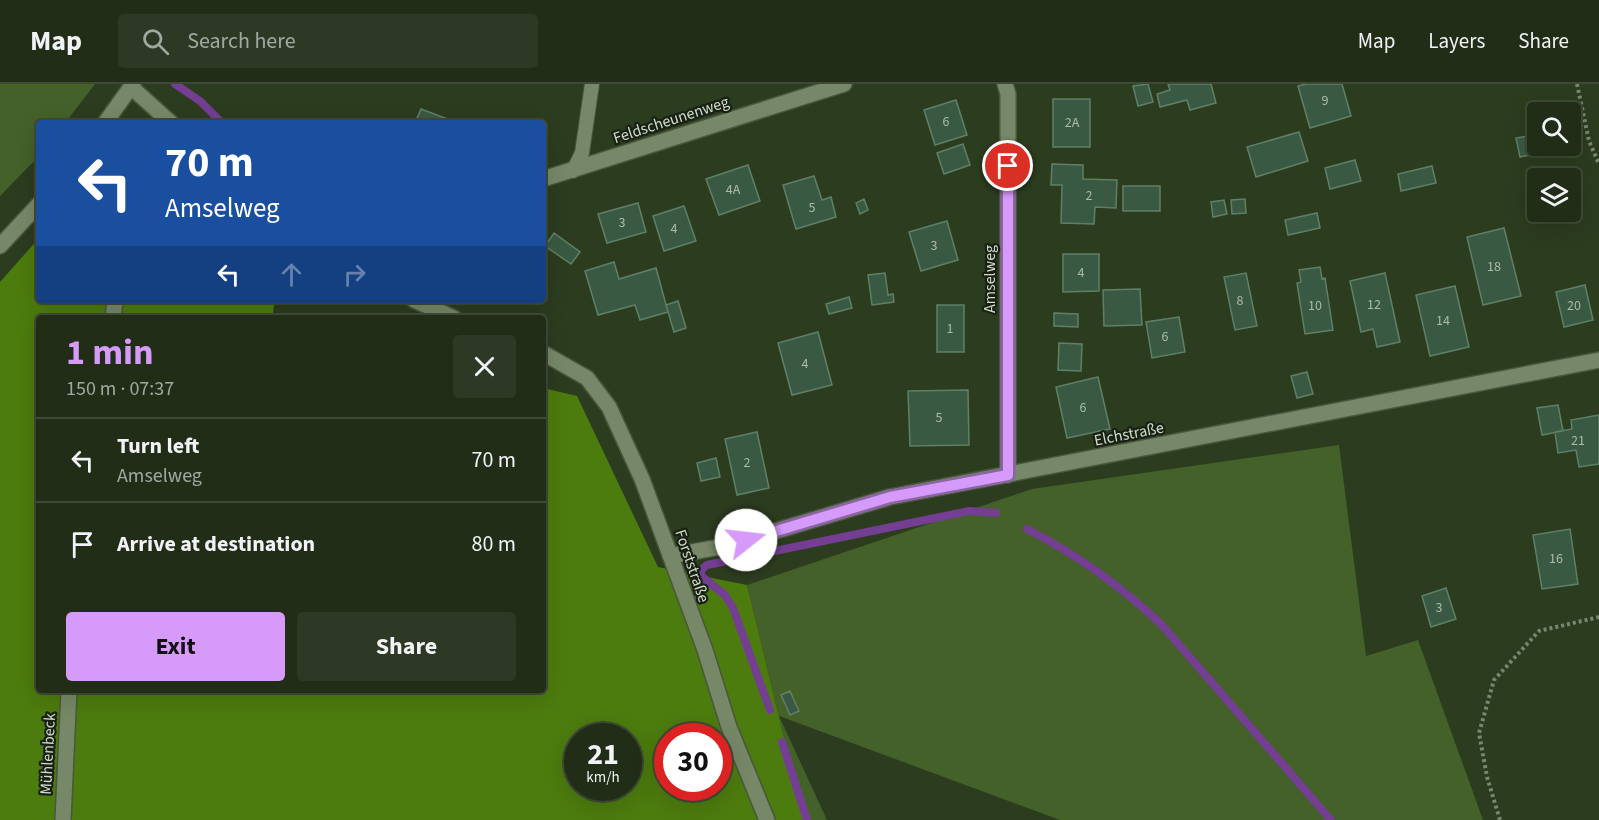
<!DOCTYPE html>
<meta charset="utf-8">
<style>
body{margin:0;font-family:"Source Sans 3",sans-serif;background:#2d3924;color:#f1f3f6;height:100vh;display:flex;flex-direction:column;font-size:22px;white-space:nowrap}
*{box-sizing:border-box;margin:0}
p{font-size:20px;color:#a2a8a1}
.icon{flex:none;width:33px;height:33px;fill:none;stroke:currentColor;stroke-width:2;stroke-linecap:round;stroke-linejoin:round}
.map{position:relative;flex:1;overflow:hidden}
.panel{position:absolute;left:36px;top:231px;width:510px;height:378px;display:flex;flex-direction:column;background:#212d17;border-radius:6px;box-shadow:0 6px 24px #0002,0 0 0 2px #3e4936}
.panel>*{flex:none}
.top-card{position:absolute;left:36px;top:36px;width:510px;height:183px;border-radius:6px;box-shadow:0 6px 24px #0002,0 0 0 2px #3e4936;background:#1a4fa0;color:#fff;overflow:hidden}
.fabs{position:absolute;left:1527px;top:18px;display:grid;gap:12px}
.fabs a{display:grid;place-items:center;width:54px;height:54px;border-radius:6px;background:#212d17;box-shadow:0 6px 24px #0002,0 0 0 2px #3e4936;font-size:30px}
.speed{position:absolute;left:564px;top:639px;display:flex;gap:12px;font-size:30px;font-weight:700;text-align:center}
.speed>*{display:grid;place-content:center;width:78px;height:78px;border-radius:50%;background:#212d17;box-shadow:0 6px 24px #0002,0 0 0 2px #3e4936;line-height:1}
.speed small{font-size:15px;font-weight:400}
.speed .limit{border:9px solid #d22;background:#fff;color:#111}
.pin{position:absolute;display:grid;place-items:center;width:51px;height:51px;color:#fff;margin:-26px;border:3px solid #fff;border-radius:50%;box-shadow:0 2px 6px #0007}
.me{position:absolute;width:66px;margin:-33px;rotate:74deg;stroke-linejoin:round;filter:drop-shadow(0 0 4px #0008)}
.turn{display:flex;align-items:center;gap:21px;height:126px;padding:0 30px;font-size:27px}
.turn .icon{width:78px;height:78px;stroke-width:2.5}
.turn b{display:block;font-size:42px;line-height:51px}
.lanes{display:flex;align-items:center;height:57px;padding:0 30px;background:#0003;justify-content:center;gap:30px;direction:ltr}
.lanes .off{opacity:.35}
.round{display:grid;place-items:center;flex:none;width:63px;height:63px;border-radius:6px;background:#2d3924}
.summary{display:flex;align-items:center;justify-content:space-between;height:102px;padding:0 30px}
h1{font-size:36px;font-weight:700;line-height:45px;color:#d69bfa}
.cta{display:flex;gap:12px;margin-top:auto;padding:12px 30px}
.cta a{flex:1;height:69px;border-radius:6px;background:#d69bfa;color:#111;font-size:24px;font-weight:700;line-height:69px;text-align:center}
.cta a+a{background:#2d3924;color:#f1f3f6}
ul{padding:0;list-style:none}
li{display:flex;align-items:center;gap:18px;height:84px;padding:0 30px;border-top:2px solid #3e4936}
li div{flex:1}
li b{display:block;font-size:22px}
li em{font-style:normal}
header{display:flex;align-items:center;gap:36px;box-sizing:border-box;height:84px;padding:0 30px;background:#212d17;border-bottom:2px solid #3e4936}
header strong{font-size:28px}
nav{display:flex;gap:33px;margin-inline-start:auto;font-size:21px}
.search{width:420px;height:54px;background:#2d3924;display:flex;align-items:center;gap:15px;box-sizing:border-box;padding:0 21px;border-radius:6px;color:#a2a8a1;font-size:22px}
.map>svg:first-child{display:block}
</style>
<header>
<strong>Map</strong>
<div class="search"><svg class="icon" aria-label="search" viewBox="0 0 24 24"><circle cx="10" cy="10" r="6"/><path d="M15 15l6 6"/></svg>Search here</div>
<nav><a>Map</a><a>Layers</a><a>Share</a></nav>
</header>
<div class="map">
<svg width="1599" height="736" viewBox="0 0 1599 736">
<rect width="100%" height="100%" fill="#2c3c1f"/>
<!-- green -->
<path fill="#446129" d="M0 0H95L65 39H39V72L0 112Z
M1339 361 1366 572 1418 556 1483 736H1060L779 632 827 736H804L747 501 1032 405Z"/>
<!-- forest -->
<path fill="#4c7b0e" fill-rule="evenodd" d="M39 154V216H275L272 234H39V606H543V304L577 312 658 483 747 501 804 736H0V198ZM578 652H628V704H578ZM668 652H718V704H668Z"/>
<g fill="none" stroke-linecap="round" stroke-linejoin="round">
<!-- stream -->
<path stroke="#743e93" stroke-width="8" d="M175 0 200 17 222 39
M1027 445C1076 470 1122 503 1162 541L1331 736
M770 626 733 524 725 511 701 492V486L707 481 969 427 996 429
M782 658 807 736"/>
</g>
<!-- building -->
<path fill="#3a5942" stroke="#5f8067" stroke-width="1.5" d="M1148 0 1153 18 1138 22 1133 2Z
M1168 0H1211L1216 19 1190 26 1187 16 1160 23 1157 10 1170 6Z
M1306 0H1342L1351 32 1310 44 1298 2Z
M1053 15H1090V63H1053Z
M956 16 967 51 935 61 924 26Z
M421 25 450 36 449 39H415Z
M1299 48 1308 77 1256 93 1247 63Z
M1538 50V62H1550L1551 67 1520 73 1516 54Z
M963 60 970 81 944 90 937 69Z
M1355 76 1361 97 1330 105 1325 84Z
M1052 80 1083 81V95L1117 96 1116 124 1095 123 1094 140 1061 139 1062 101H1051Z
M748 81 760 117 719 131 706 95Z
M1432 82 1436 99 1401 107 1398 90Z
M814 92 822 116 831 113 836 133 796 145 783 101Z
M1123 102H1160V127H1123Z
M864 115 868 126 860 130 856 119Z
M1245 115 1246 129 1232 130 1231 116Z
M1224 116 1227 130 1213 133 1211 118Z
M638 119 646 148 607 159 598 130Z
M684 122 696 157 664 167 653 132Z
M1317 129 1320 144 1288 151 1285 136Z
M947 137 958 176 921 187 909 148Z
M1504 144 1521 212 1483 221 1467 153Z
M554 149 580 168 571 180 545 162Z
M1063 170H1099V207L1063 208Z
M614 178 619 195 656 184 668 228 640 236 635 221 598 231 585 187Z
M1320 183 1322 195 1325 194 1333 246 1305 250 1297 199 1301 198 1299 186Z
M885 189 888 211 893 210 894 218 872 221 868 191Z
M1246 189 1257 242 1235 246 1224 193Z
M1385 189 1400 258 1377 263 1373 245 1361 248 1350 197Z
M1585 201 1593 236 1564 243 1556 208Z
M1455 202 1469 263 1430 272 1416 211Z
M1140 205 1142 241 1104 242 1103 206Z
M849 213 852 224 829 230 826 220Z
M678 217 686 244 674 248 666 221Z
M937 221H964V268H937Z
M1054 229 1078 230V243L1054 242Z
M1179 233 1185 268 1152 274 1146 238Z
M818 248 832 301 792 311 778 259Z
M1059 259 1082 260 1081 287 1058 286Z
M1307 288 1313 310 1297 314 1291 292Z
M1098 293 1110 345 1067 354 1056 303Z
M968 306 969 361 910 362 908 307Z
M1558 321 1563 347 1542 351 1537 324Z
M1599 331V380L1579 383 1576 366 1558 369 1555 348 1572 345 1571 336Z
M757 348 769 404 737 411 725 355Z
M716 374 720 393 701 397 697 379Z
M1570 445 1578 500 1542 505 1533 451Z
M1446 504 1456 535 1431 543 1422 512Z
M790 607 799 627 790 631 781 611Z"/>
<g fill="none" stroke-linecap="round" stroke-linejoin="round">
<defs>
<path id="service" d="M573 87 582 69 592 0"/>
<path id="minor" d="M1005 0 1008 10V391
M131 3 171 39
M543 95 844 0
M414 216 454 234
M113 234 115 216
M543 269 587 294 609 323 642 395 705 566 729 643 767 736
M670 472 725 462 890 413 1599 276
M63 736 69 606"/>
<path id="secondary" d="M105 39 133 0
M0 162 39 120"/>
</defs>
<!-- service casing -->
<use href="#service" stroke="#49573d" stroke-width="16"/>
<!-- minor casing -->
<use href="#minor" stroke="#49573d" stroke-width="18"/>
<!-- secondary casing -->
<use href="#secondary" stroke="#49573d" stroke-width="18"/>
<!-- path -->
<path stroke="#7a876f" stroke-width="4" stroke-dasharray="3 3" stroke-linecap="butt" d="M1577 0 1589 57 1599 80
M1500 736 1487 693 1479 649 1494 596 1539 547 1599 533"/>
<!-- service -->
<use href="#service" stroke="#768867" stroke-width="14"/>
<!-- minor -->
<use href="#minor" stroke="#768867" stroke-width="15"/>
<!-- secondary -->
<use href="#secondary" stroke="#768867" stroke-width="15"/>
</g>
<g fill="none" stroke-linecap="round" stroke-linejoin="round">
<defs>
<path id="route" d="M746 456 890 413 1008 391V82"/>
</defs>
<!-- route casing -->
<use href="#route" stroke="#8b65a2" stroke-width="15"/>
<!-- route -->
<use href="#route" stroke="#d69bfa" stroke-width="10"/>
</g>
<g text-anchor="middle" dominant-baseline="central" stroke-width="4.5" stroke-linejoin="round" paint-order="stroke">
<!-- number labels -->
<g font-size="14" fill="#acbba8">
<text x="1325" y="17">9</text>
<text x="946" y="38">6</text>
<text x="1072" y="39">2A</text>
<text x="733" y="106">4A</text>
<text x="1089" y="112">2</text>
<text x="812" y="124">5</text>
<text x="622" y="139">3</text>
<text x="674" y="145">4</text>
<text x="934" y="162">3</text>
<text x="1494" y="183">18</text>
<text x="1081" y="189">4</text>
<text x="1240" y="217">8</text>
<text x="1374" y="221">12</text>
<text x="1315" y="222">10</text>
<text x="1574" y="222">20</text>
<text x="1443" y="237">14</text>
<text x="950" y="245">1</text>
<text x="1165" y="253">6</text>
<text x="805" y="280">4</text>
<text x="1083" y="324">6</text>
<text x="939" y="334">5</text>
<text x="1578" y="357">21</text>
<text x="747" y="379">2</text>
<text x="1556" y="475">16</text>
<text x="1439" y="524">3</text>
</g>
<!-- street labels -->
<g font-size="16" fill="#d2dcca" stroke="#192114">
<text transform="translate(671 36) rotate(-18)">Feldscheunenweg</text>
<text transform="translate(990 195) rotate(-90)">Amselweg</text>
<text transform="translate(1129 350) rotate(-11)">Elchstraße</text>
<text transform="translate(692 482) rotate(71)">Forststraße</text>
<text transform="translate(48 670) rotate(-87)">Mühlenbeck</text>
</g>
</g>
</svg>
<div class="fabs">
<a><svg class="icon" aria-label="search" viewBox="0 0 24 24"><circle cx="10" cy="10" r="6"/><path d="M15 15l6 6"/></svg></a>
<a><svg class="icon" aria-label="layers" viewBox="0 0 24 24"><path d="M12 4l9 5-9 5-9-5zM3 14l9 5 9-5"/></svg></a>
</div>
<div class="speed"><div>21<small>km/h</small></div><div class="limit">30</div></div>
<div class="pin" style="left:1008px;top:82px;background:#d93025"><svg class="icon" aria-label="arrive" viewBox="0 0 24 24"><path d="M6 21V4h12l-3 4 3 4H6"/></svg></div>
<svg class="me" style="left:746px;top:456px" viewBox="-20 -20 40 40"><circle r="19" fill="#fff"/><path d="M0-13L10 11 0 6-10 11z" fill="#d69bfa"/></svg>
<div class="top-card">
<div class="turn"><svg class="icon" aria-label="left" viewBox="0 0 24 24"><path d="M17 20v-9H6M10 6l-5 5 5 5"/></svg><div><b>70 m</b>Amselweg</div></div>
<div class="lanes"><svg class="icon" aria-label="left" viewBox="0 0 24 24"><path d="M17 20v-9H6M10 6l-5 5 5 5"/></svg><svg class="icon off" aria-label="ahead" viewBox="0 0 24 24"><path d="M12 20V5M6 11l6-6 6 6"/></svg><svg class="icon off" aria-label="right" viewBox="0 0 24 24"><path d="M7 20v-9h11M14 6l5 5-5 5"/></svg></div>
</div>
<section class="panel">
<div class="summary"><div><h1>1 min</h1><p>150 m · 07:37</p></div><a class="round"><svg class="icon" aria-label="close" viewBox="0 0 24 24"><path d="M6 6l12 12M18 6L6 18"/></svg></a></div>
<ul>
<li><svg class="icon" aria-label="left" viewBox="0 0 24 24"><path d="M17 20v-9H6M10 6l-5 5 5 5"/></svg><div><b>Turn left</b><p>Amselweg</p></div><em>70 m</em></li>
<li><svg class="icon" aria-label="arrive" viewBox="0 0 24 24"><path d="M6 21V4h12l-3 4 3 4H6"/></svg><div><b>Arrive at destination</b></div><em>80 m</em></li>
</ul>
<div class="cta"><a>Exit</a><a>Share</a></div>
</section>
</div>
